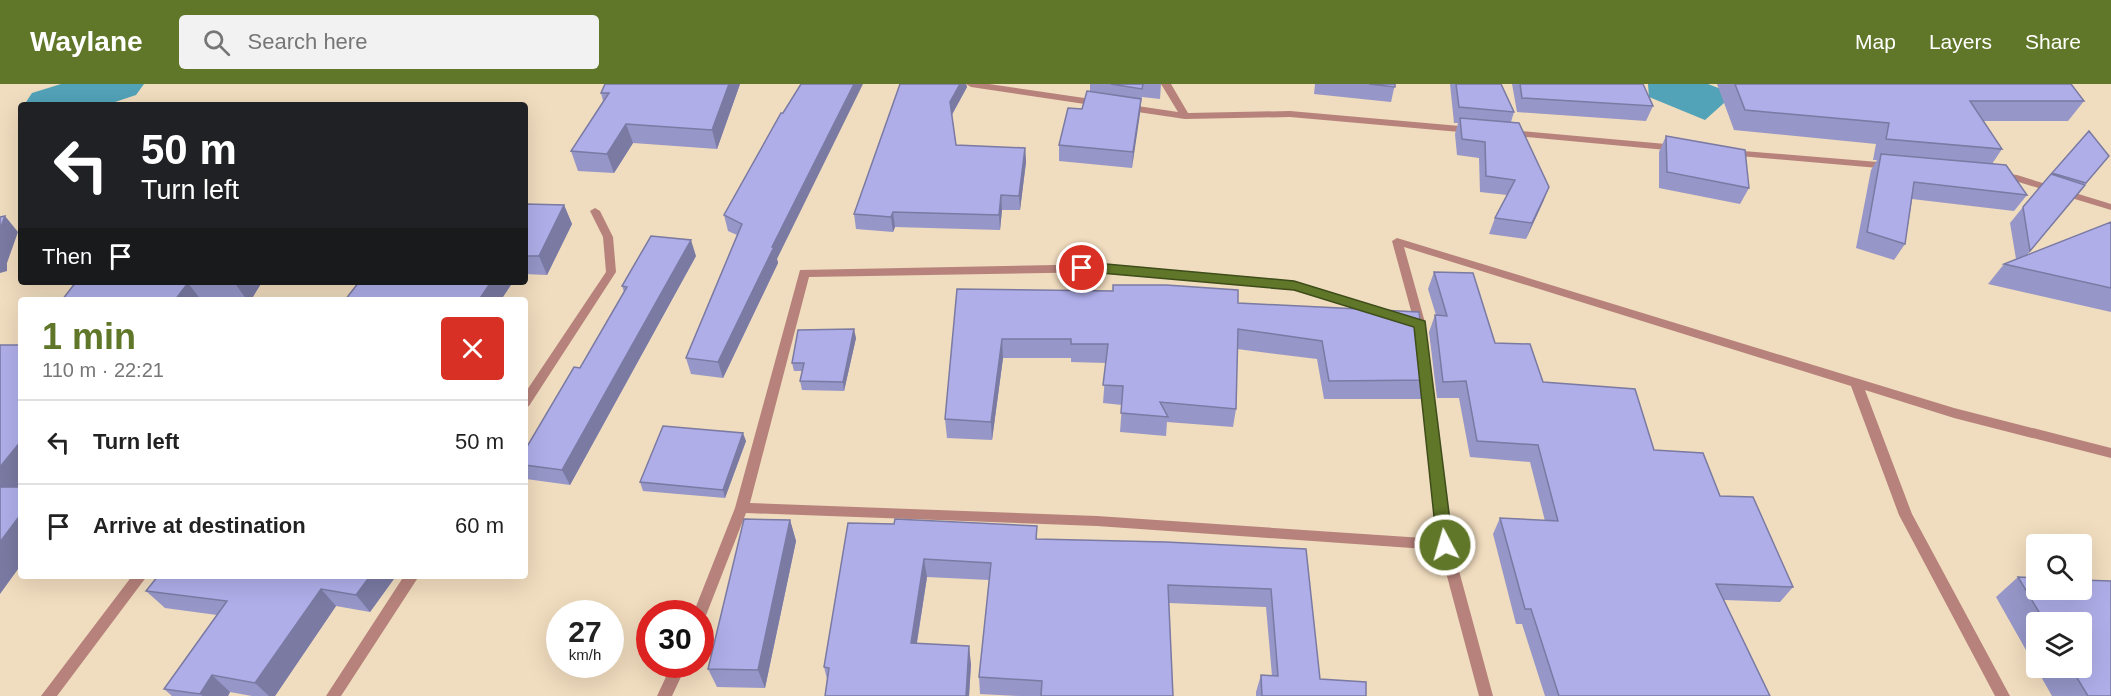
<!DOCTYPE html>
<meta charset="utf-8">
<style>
body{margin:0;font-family:Arial,sans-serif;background:#f2f2f2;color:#222;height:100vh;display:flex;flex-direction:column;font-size:22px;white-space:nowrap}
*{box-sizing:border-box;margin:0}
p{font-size:20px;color:#767676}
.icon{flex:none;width:33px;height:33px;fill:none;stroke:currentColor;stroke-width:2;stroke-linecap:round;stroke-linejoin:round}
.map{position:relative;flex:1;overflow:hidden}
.details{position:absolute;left:18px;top:213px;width:510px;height:282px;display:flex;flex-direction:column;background:#fff;border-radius:6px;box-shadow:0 6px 24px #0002}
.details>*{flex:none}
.guide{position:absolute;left:18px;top:18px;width:510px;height:183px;border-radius:6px;box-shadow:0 6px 24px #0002;background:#202124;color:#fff;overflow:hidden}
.tools{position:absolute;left:2026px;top:450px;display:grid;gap:12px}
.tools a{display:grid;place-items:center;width:66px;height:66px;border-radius:6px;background:#fff;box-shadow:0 6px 24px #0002;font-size:30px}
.speed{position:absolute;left:546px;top:516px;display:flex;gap:12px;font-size:30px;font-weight:700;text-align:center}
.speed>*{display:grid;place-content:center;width:78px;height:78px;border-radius:50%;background:#fff;box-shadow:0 6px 24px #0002;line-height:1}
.speed small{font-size:15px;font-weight:400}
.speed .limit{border:9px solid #d22;background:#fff;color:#111}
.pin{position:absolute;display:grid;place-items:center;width:51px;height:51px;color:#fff;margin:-26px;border:3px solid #fff;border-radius:50%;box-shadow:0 2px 6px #0007}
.me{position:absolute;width:66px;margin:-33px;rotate:354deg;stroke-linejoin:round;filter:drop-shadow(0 0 4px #0008)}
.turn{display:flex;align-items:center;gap:21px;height:126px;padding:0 24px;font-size:27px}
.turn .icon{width:78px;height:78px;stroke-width:2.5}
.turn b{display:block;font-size:42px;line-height:51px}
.then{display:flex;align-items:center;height:57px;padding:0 24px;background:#0003;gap:12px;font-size:22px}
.round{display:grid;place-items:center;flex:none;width:63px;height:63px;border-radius:6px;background:#f2f2f2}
.overview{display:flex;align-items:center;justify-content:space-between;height:102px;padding:0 24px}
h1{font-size:36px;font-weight:600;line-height:45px;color:#607628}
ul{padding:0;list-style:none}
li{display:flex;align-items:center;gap:18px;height:84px;padding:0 24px;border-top:2px solid #e0e0e0}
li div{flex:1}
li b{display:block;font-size:22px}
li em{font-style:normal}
header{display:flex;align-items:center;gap:36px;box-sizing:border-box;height:84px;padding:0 30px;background:#607628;color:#fff}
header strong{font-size:28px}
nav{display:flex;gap:33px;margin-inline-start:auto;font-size:21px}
.search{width:420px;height:54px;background:#f2f2f2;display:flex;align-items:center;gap:15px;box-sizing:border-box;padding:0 21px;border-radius:6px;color:#767676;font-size:22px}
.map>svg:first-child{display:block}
</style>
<header>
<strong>Waylane</strong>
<div class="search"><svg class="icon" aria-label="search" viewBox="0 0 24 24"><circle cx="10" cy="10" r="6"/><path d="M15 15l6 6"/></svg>Search here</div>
<nav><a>Map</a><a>Layers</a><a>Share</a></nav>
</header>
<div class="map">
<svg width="2111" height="612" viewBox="0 0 2111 612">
<rect width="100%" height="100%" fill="#f0dcbe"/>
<!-- water -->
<path fill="#52a2b8" d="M1648 0H1708L1734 10 1705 36 1649 13Z"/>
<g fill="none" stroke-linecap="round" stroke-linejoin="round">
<!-- river -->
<path fill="#52a2b8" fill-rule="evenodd" d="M61 0H144L136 11 106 21H24L32 9Z"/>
<!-- lane -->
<path fill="#b6827b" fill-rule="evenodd" d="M595 124 600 127 613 153 616 188 529 322 525 324V309L606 188 603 153 590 127Z
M404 492H419L341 612H326Z"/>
<!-- street -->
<path fill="#b6827b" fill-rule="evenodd" d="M966 0H989L1098 16 1103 19 1098 22 971 3Z
M1161 0H1171L1188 29 1290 27 1471 43 1476 46 1471 49 1290 33 1185 35 1124 26 1119 23 1124 20 1178 28Z
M1509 46 1677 61 1682 64 1677 67 1506 51V47Z
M1731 66 1890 79 1895 82 1890 85 1728 71 1726 69Z
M2000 89 2017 91 2111 120V126L2012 96 1996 94 1995 92Z
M1397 154 1954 324 2111 364V374L1954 334 1865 306 1912 430 2010 612H1995L1899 431 1851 302 1404 163 1426 242 1424 245H1416L1392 157Z
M1106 180 1294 198 1392 227 1394 230 1388 234 1294 206 1106 188 809 193 750 419 1097 432 1438 455 1419 284 1425 280 1431 284 1452 461 1493 612H1479L1440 466 1097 442 746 429 705 534 700 536V530H693L735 424 800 186Z
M132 492H147L57 612H41Z
M672 580H687L672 612H657Z"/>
</g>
<!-- wall -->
<path fill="#9696c8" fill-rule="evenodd" d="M740 0 717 65 633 59 614 89 578 87 571 67 603 17 601 9Z
M900 0H966L967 3 952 31 956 61 1025 64 1026 78 1020 126H1002L1000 146 895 143 893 148 856 145 854 130Z
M1090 0H1161L1160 15 1142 13 1141 20H1140L1132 84 1059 77V61L1082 25 1090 7Z
M1315 0H1395L1391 18 1314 10Z
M1450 0H1501L1514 28 1511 38 1549 103 1543 118 1526 155 1489 150 1495 134 1507 111 1480 108 1479 74 1457 71 1455 50 1458 39H1454Z
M1512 0H1643L1653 22 1646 37 1517 28Z
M1717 0H2071L2084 17 2068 37H1983L2002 65 1992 80 2027 111 2014 127 1912 115 1905 160 1894 176 1856 164 1871 86 1877 76H1873L1876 60 1734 46Z
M781 29 777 175 778 179 723 294 691 290 686 274 737 151 728 147 724 131Z
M2089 47 2109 72 2027 171 2111 138V228L1988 200 2004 180 2016 175 2010 139 2023 123Z
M1666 52 1749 104 1740 120 1659 104V68Z
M525 120 564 121 572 140 547 191 525 190Z
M696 172 570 401 526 395 525 366 580 284 624 208 622 202Z
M1434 188 1495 259 1543 298 1654 366 1720 412 1793 503 1780 518 1724 516 1770 612H1545L1522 540H1516L1493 450 1500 434 1545 437 1530 378 1470 373 1459 314H1437L1429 248 1435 231H1436L1428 205Z
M76 198H262L251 216H62Z
M1113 201 1238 219 1427 296 1421 315H1324L1317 275 1237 265 1236 325 1233 343 1167 338 1166 352 1120 348 1122 321 1103 319 1106 279 1071 278V274H1003L992 356 947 354 945 335 957 205 1113 207Z
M856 254 844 307 802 306 800 297 802 287H794L792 279Z
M746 357 725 414 643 407 640 398Z
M790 436 796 457 765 604 717 603 708 585Z
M848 439 1038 455 1306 465 1320 595 1366 612H1256V608L1261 591 1272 592 1266 523 1169 519 1173 612H1019L980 610 979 593 989 496 927 493 917 559 971 580 969 612H825L827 595 824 583Z
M396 492 370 528 336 522 275 612H252L230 608 228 612H172L164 605 217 531 165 524 146 507Z
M2018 493 2037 494V506H2082V496L2111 497V612H2052L1996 513ZM2037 538H2082V584H2037Z"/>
<!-- shaded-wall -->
<path fill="#7a7aa3" d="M729 0H740L717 65 712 46Z
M854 0H863L777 175 778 179 723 294 718 278 772 163Z
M960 0H966L967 3 951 32 950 18Z
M1141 15 1140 30 1132 84 1133 68Z
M626 40 633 59 614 89 607 70Z
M1025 64 1026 78 1020 126 1019 112Z
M1549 103 1543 118 1526 155 1532 139Z
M1001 111 1002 126 1000 146 999 131Z
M564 121 572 140 547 191 539 172Z
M893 128 895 143 893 148 891 133Z
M5 132 18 148 7 179V187L0 189V145Z
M691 156 696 172 570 401 562 386Z
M234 198H262L251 216H247Z
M491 198H513L501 216H479Z
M188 199 201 216H175Z
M854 245 856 254 844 307 843 298Z
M1002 255 1003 274 992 356 991 338Z
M743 349 746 357 725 414 723 406Z
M21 357V405L0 417V383Z
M21 430V481L0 510V458Z
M790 436 796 457 765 604 758 586Z
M924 475 927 493 914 576 911 559Z
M370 492H396L370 528 356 511Z
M321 505 336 522 275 612H269L255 599Z
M969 562 971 580 969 612H966Z
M212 591 230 608 228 612H203L200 610Z"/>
<!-- building -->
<path fill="#afaee9" stroke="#7a7aa3" stroke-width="1.5" d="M605 0H729L712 46 626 40 607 70 571 67 609 9H601Z
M801 0H854L772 163H774L718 278 686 274 742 140 724 131 781 29H783Z
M900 0H960L950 18 956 61 1025 64 1019 112 1001 111 999 131 893 128 891 133 854 130Z
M1111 0H1143L1142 5Z
M1369 0H1395V3Z
M1456 0H1501L1514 28 1459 23Z
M1520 0H1643L1653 22 1522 14Z
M1735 0H2071L2084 17H1970L2002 65 1886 55 1889 39 1745 26Z
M1087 7 1141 15 1133 68 1059 61 1068 24 1082 25Z
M1460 34 1519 39 1549 103 1532 139 1495 134 1515 96 1486 92 1485 58 1462 55Z
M2089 47 2109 72 2086 99 2052 89Z
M1666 52 1745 66 1749 104 1667 88Z
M1881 70 2006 81 2027 111 1914 98 1905 160 1867 148Z
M2051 90 2085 101 2030 167 2023 123Z
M525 120 564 121 539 172H525Z
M5 132 0 145V133Z
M2111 138V204L2004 180Z
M651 152 691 156 562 386 525 381V366L574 283 580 284 627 203 622 202Z
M1434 188 1473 189 1495 259 1530 260 1543 298 1635 305 1654 366 1703 369 1720 412 1753 413 1793 503 1716 500 1770 612H1559L1531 525H1525L1500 434 1558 437 1538 361 1477 357 1466 297 1443 298 1435 231 1447 232Z
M76 198H222L188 199 175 216H62Z
M359 198H491L479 216H345Z
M1113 201H1166L1238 206V219L1419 228 1427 296 1329 297 1322 257 1238 245 1236 325 1160 318 1168 333 1121 329 1123 302 1103 301 1108 260H1071V255H1002L991 338 945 335 957 205 1113 207Z
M854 245 843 298 800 297 804 279H792L798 246Z
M0 261H21V357L0 383Z
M663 342 743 349 723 406 640 398Z
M0 403H21V430L0 458Z
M744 435 790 436 758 586 708 585Z
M895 435 1037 442 1036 455 1166 458 1306 465 1320 595 1366 598V612H1262L1261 591 1278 592 1271 505 1168 501 1173 612H1041L1042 597 979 593 991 479 924 475 911 559 969 562 966 612H825L829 584 824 583 848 439 894 440Z
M158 492H370L356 511 321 505 255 599 212 591 200 610 164 605 227 517 146 507Z
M2018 493 2037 494V506H2082V496L2111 497V612H2088L2071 584H2082V538H2045Z"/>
<!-- route -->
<path fill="#607628" stroke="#3e4d1a" stroke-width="1.5" d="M1082 180H1106L1294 197 1425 237 1453 461 1450 465 1445 467 1440 465 1437 461 1414 243 1294 206 1078 187 1076 184Z"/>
</svg>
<div class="tools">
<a><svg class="icon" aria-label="search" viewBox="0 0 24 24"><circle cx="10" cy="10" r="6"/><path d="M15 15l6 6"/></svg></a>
<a><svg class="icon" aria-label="layers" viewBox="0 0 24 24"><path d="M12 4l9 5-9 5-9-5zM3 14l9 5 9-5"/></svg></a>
</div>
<div class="speed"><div>27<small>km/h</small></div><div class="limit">30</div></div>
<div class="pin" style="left:1082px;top:184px;background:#d93025"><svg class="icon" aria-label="arrive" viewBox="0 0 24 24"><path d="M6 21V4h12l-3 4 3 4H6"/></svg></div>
<svg class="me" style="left:1445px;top:461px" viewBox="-20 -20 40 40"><circle r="17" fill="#607628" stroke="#fff" stroke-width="3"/><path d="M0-11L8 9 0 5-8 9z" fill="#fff"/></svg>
<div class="guide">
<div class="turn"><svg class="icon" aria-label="left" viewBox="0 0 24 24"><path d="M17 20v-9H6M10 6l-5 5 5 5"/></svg><div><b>50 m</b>Turn left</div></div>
<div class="then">Then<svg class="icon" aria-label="arrive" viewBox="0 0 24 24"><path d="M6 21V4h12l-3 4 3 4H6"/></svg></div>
</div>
<section class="details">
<div class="overview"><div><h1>1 min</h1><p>110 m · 22:21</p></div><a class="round" style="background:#d93025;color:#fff"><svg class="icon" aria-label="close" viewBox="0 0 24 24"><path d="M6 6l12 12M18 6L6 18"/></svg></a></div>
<ul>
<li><svg class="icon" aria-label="left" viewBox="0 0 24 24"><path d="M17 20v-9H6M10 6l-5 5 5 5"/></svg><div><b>Turn left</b></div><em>50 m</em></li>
<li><svg class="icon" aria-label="arrive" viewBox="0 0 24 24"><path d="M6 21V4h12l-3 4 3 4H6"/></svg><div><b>Arrive at destination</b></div><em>60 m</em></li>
</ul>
</section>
</div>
